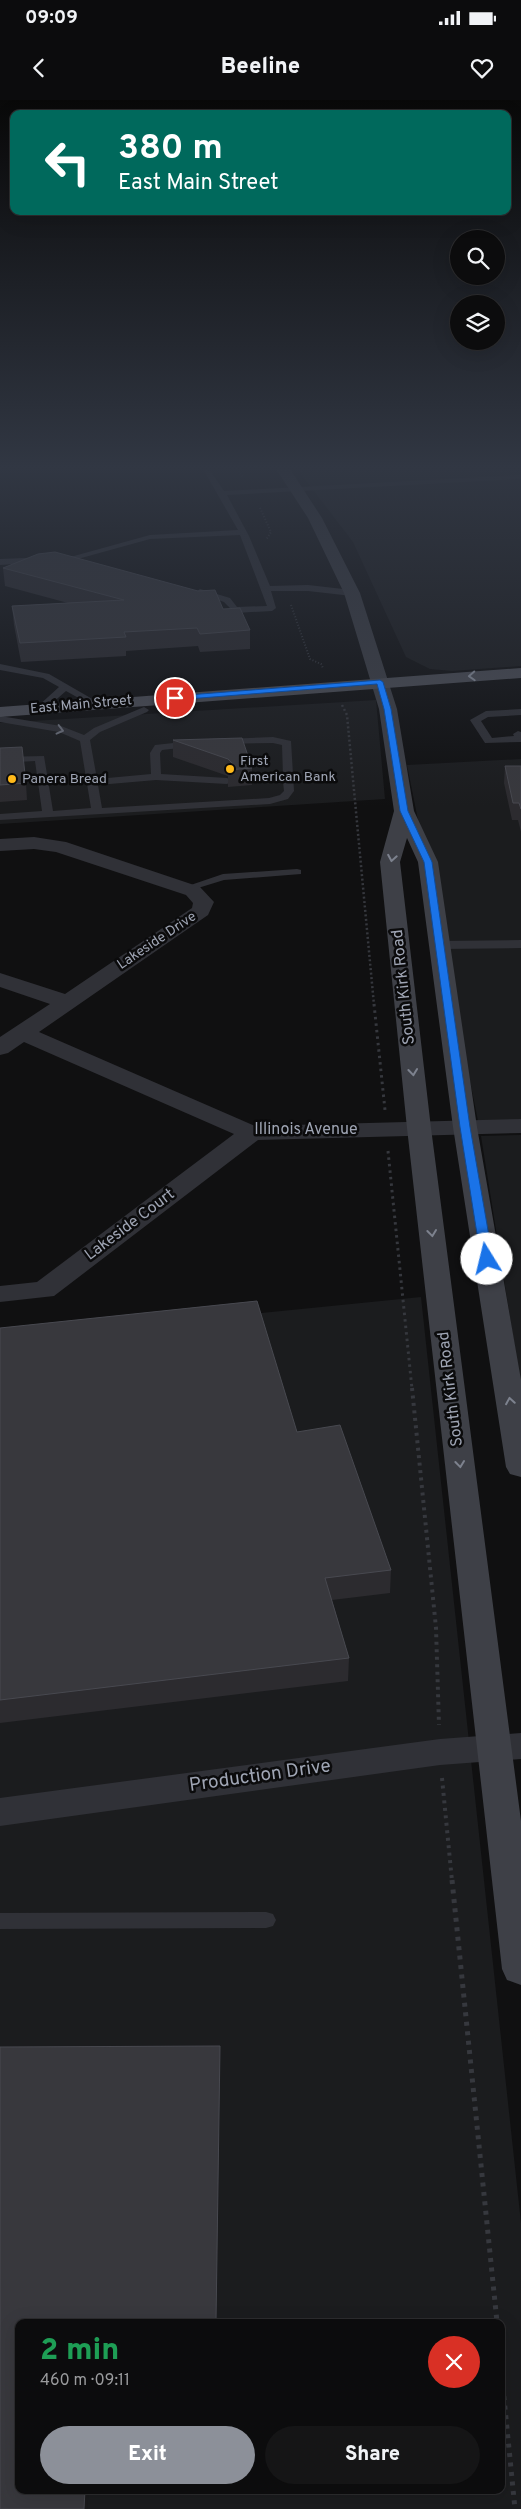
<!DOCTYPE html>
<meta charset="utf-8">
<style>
body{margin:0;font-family:Overpass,sans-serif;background:#151516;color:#f1f3f6;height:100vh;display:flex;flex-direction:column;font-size:19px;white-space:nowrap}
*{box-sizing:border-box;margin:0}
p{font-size:16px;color:#9a9b9d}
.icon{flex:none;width:28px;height:28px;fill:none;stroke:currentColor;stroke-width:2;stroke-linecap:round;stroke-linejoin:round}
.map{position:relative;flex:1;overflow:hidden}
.side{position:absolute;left:15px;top:2219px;width:490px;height:175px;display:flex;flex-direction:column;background:#0c0c0d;border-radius:10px;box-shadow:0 5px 20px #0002,0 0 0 1px #2c2c2e}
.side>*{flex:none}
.banner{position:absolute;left:10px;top:10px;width:501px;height:105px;border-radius:10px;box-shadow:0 5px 20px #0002,0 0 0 1px #2c2c2e;background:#00695c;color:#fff;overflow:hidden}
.controls{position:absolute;left:450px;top:130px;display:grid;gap:10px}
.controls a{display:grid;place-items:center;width:55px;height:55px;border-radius:50%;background:#0c0c0d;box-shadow:0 5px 20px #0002,0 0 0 1px #2c2c2e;font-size:25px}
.pin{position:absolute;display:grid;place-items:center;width:42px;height:42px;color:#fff;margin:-21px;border:2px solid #fff;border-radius:50%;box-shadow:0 1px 5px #0007}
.me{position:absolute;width:55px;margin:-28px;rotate:351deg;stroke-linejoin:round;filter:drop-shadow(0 0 4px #0008)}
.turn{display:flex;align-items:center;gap:18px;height:105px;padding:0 25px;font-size:22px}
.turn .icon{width:65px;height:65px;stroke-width:2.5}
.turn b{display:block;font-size:35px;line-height:42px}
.round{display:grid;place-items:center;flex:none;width:52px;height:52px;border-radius:26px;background:#151516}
.headline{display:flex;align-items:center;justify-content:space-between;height:85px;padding:0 25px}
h1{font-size:30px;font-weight:800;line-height:38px;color:#1e9e55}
.action{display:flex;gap:10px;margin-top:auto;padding:10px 25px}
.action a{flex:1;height:58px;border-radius:30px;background:#8c9099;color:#fff;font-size:20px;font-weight:800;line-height:58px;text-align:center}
.action a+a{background:#151516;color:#f1f3f6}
.status{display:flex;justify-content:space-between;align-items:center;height:35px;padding:0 25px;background:#0c0c0d;direction:ltr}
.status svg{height:14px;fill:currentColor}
header{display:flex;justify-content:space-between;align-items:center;height:65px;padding:0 25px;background:#0c0c0d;font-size:22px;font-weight:800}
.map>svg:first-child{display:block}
</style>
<div class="status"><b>09:09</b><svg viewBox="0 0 49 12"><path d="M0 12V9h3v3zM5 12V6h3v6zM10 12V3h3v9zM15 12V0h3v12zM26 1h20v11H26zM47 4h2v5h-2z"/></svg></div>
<header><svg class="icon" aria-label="back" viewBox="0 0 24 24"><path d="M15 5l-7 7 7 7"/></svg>Beeline<svg class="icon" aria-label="heart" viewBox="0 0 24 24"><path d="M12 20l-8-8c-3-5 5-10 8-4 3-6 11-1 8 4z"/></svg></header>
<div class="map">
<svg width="521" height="2409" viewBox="0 0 521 2409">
<rect width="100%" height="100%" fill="#101011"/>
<!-- built -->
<path fill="#1b1c1e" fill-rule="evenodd" d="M297 369H521V566L452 571 430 569 406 557 353 442Z
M376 600 385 699 0 724V623Z
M521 659V1020L478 1021 407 665Z
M521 1035V1286L481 1036Z
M421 1197 521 2123V2409H0V1239ZM19 2222H501V2390H19Z"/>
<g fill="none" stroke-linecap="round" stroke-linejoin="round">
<!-- path-far4 -->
<path stroke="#36383e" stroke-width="2" stroke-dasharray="1 2" stroke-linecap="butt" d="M236 369 243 377
M260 408 271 432 266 440
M291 505 310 559 321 564 323 568"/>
<!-- path-far3 -->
<path stroke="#36383e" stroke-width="2.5" stroke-dasharray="2 2.5" stroke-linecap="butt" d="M342 605 347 615 374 905"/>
<!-- path-far2 -->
<path stroke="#36383e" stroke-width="3" stroke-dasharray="2.5 4" stroke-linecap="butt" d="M374 904 385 1010
M388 1051 412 1289"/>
<!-- path-far1 -->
<path stroke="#36383e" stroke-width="4" stroke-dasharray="3 4.5" stroke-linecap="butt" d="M412 1288 436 1528 439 1625
M442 1678 452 1781"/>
<!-- path -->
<path stroke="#36383e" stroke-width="5" stroke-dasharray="4 5.5" stroke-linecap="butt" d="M452 1780 497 2222
M501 2268 515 2409"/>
<!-- lane -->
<path fill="#303137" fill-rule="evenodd" d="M203 369H209L224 391 521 375V379L227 395 249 436 270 486 308 485 352 490 356 493 352 496 308 491H271L276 508 272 511 235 513 224 502 196 492 200 489 230 498 237 507 267 506 240 435 150 439 74 460 0 465V459L74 456 150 435 238 430Z
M0 564 49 574 101 604 93 606 66 591 43 611H37V607L59 587 43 578 0 570Z
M144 607 149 610 147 612 100 632 90 640 97 679 151 674 150 653 155 645 192 641 196 642V646L162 650 160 653 161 674 227 678 232 681 227 684 156 680 98 685 102 708 269 698 280 695 284 691 283 682 251 683 246 680 251 677 283 676 282 645 273 643 221 644 220 642 225 639 273 637 291 641 294 691 288 699 270 704 0 720V714L42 711 35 661 0 663V657L44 656 53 711 91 708 80 641 59 632 0 622V616L61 626 84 635 94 628Z
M521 609V615L488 617 481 621 492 638 514 636 513 634 518 631 521 632V642L485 643 470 620 486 611Z
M297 769 301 770V774L224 780 185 792 179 789 223 774Z
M521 840V848L440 849 434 845 440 841Z
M266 1812 273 1814 276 1820 273 1826 266 1828 0 1829V1813Z"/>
<!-- street -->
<path fill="#303137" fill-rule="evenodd" d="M34 737 66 742 200 787 214 802 208 815 39 932 255 1026 521 1019V1033L258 1040 54 1196 0 1202V1186L37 1182 234 1034 24 942 8 953 0 955V937L50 904 0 887V873L65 894 192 808 193 803 186 795 56 752 34 749 0 751V739Z
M521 1633V1659L440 1665 0 1726V1698L440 1639Z"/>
<!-- secondary -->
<path fill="#3e4047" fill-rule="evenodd" d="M276 369H290L322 418 360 493 397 609 414 711 438 762 477 1027 521 1280V1377L510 1374 506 1367 453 1027 418 762 407 738 400 762 431 1028 521 1721V1885L507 1880 502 1869 407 1028 380 762 394 711 379 609 344 493 308 418Z"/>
<!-- primary -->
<path fill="#4c4e56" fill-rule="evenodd" d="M521 568V578L0 617V607Z"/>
</g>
<!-- wall -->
<path fill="#2c2b2f" d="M3 468 223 509 250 530V549L200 552 198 546 126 551V556L21 562 14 525 12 506 68 503 5 486Z
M173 640 249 659V667L252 668V685L228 687V676L173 657Z
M0 648 26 683 27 700 0 702Z
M505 666H521V732L518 720H512L504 683Z
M0 1228 297 1332 391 1470 390 1493 332 1500 349 1558 348 1581 0 1623Z"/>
<!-- shaded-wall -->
<path fill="#1b1b1d" d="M249 659V668L244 664Z
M220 1946V1969L216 2222Z
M85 2390H89L87 2409H84Z"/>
<!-- building -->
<path fill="#38383d" stroke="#484950" d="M55 452 198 491 215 490 223 509 240 508 250 530 200 534 197 528 124 532 126 537 20 543 12 506 124 500 3 468 38 454Z
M242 638 249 659 244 664 252 668 227 670 234 665 228 659 173 640Z
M22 647 26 683 0 685V648Z
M505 666H521V709L519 703H513Z
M257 1201 297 1332 340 1325 391 1470 325 1478 349 1558 0 1600V1228Z
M220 1946 216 2222H19V2390H85L84 2409H0V1947Z"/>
<!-- one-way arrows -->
<defs><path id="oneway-chevron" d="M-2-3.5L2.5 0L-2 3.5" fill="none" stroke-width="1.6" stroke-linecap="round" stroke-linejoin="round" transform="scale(1.25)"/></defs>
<use stroke="#8e94a1" href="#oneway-chevron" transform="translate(472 576) rotate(177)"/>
<use stroke="#6d717c" href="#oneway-chevron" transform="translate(60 630) rotate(14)"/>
<g stroke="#7d828e">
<use href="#oneway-chevron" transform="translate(392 758) rotate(100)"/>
<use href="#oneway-chevron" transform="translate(413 972) rotate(84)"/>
<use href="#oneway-chevron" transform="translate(432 1133) rotate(83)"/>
<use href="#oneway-chevron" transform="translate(510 1301) rotate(-99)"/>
<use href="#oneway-chevron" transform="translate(460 1364) rotate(83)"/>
</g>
<!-- sky -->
<linearGradient id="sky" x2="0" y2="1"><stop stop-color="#090909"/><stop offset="0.52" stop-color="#313743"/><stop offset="1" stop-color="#313743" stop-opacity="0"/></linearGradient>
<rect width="521" height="706" fill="url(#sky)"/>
<!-- route -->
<path fill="#1a73e8" stroke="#114b97" d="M380 580 383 582 391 609 408 711 432 762 470 1027 493 1159 487 1162 481 1159 460 1027 424 762 400 711 384 609 377 584 175 600 171 598 175 596Z"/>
<!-- markers -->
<g fill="#ffb91a" stroke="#0b0b0c" stroke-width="2">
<circle cx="230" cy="669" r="5"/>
<circle cx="12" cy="679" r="5"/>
</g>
<g text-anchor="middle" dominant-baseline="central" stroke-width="5" stroke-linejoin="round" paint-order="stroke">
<!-- far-street labels -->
<g font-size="14" fill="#9fa5b4" stroke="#0b0b0c">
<text transform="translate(81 605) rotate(-5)">East Main Street</text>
<text transform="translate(157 841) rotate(-34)">Lakeside Drive</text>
</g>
<!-- far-poi labels -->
<g font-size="14" fill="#9fa5b4" stroke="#0b0b0c" text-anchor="start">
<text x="240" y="661">First<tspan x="240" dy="16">American Bank</tspan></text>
<text x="22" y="679">Panera Bread</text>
</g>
<!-- street labels -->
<g font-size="16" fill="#9fa5b4" stroke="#0b0b0c">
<text transform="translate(404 887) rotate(-96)">South Kirk Road</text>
<text x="306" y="1030">Illinois Avenue</text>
<text transform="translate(130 1125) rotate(-37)">Lakeside Court</text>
<text transform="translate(451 1289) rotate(-97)">South Kirk Road</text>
</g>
<!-- near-street labels -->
<g font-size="19" fill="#9fa5b4" stroke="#0b0b0c">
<text transform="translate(260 1676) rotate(-8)">Production Drive</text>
</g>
</g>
</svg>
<div class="controls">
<a><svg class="icon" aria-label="search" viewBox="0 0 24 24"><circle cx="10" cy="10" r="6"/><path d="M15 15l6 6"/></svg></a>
<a><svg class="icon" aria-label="layers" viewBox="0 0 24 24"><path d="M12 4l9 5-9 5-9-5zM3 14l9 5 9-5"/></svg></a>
</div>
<div class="pin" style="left:175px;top:598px;background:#d93025"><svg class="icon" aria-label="arrive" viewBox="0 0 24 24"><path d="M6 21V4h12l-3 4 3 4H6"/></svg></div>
<svg class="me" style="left:487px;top:1159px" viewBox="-20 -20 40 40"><circle r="19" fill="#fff"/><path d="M0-13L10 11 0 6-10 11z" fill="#1a73e8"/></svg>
<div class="banner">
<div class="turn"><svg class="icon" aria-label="left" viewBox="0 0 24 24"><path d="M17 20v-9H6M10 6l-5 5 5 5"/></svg><div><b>380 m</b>East Main Street</div></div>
</div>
<section class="side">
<div class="headline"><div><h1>2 min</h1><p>460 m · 09:11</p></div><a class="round" style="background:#d93025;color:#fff"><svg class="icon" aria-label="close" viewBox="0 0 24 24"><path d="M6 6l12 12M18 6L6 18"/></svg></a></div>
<div class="action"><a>Exit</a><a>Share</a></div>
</section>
</div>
